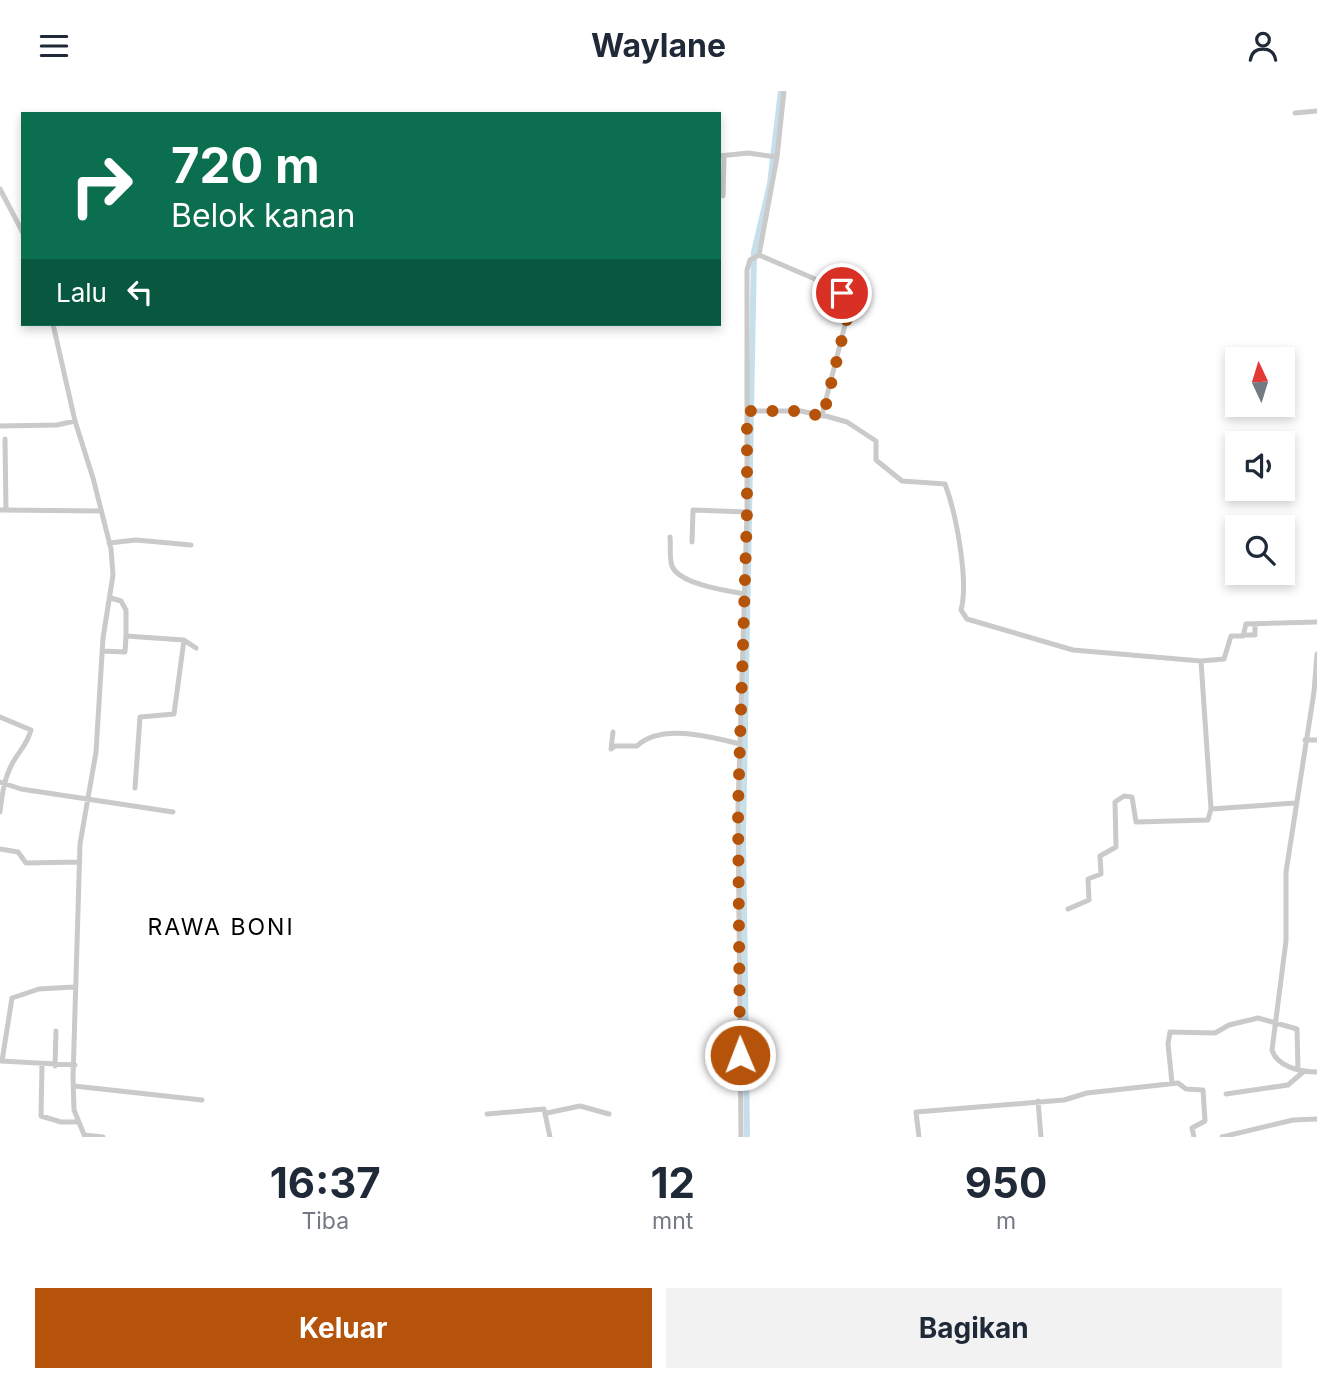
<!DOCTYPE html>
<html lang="id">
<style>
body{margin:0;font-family:Inter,sans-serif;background:#f2f2f3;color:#1f2937;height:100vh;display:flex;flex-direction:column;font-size:26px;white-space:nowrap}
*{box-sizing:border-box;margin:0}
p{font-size:23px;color:#747a83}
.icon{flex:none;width:38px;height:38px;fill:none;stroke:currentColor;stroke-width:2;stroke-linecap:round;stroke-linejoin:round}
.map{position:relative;height:1046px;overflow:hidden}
.details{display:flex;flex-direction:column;background:#fff;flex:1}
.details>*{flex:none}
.top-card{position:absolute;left:21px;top:21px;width:700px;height:214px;border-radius:0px;box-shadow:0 4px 10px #0003;background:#0b6e4f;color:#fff;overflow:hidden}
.needle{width:46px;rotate:356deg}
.fabs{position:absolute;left:1225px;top:256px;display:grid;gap:14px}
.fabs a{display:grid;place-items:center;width:70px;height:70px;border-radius:0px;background:#fff;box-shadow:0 4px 10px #0003;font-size:35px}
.pin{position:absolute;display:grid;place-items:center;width:60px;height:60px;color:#fff;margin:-30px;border:4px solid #fff;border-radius:50%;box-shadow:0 2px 7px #0007}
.me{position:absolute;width:77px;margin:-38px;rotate:359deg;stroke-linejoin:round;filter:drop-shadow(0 0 5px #0008)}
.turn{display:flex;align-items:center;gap:24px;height:147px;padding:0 35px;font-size:32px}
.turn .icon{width:91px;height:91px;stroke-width:2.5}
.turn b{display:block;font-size:49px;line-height:60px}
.then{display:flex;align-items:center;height:66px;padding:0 35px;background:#0003;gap:14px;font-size:26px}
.eta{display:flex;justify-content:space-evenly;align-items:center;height:119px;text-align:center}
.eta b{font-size:42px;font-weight:700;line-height:49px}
.button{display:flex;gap:14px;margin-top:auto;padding:14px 35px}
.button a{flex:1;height:80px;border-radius:0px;background:#b45309;color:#fff;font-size:28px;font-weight:700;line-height:80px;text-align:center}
.button a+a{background:#f2f2f3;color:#1f2937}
header{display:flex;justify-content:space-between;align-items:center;height:91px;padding:0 35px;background:#fff;font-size:32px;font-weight:700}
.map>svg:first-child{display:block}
</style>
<header><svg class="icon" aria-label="menu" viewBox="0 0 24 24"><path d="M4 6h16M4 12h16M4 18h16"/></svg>Waylane<svg class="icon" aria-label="person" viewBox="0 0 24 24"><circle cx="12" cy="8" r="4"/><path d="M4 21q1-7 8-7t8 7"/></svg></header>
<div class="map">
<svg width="1317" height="1046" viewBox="0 0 1317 1046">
<rect width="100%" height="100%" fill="#fff"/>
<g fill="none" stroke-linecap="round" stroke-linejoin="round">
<!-- canal -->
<path stroke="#c5dfeb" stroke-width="6" d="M747 1046 743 743 754 161 770 93 781 0"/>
<!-- street -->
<path stroke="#cacaca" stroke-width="5" d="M1295 22 1317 20
M719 65 748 62 777 66
M0 98 23 142
M723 105 724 66
M759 164 829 194 846 208 845 234 822 324 847 331 876 350V369L902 390 945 393C956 422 969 490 961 519L967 528 1073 559 1201 570 1224 568 1231 545H1243L1246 533 1317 531
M53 233 75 330 93 387 111 458 113 484 103 547 96 661 80 753 73 987 74 1019 85 1046
M747 320H801L823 325
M0 335 57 334 75 330
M5 348 6 419
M0 419 101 420
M670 446C671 455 669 466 672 475 679 493 727 500 745 503
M692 451 693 419 747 421
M109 452 136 449 191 454
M111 507 121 510 126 519V545L184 549 196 557
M1243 544H1255V533
M102 560 125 561 126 545
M1317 563 1314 601 1286 781V850L1272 959C1277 976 1301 981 1317 981
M1201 570 1211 718 1295 712
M0 626 31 639C26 656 20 658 12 673 4 688 2 704 0 721
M613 641 611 658 615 655H637C661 632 711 646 740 653
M1305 649H1317
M0 691 21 698 173 721
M135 697 140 626 174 623 184 549
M0 758 18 761 26 772 80 771
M1068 818 1089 809 1088 788 1101 783 1100 765 1116 756 1115 711 1124 705 1132 706 1136 731 1208 729 1211 718
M1 970 75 974
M2 970 12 907 39 898 74 896
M42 974 41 1025 61 1031H79
M55 975 56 940
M1172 992 1168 953 1170 941 1215 942 1229 934 1258 927 1297 938 1298 979
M74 995 202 1009
M1226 1003 1288 994 1303 981
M1038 1010 1041 1046
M547 1022 580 1015 609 1023
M487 1023 544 1018 550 1046
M84 1044 103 1046
M741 1046 738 717 747 421V179L750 169 759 164 777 66 784 0
M919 1046 916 1021 1064 1009 1087 1002 1178 992 1186 998 1203 999 1205 1030 1192 1037 1194 1046
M1222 1046 1293 1029 1317 1028"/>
</g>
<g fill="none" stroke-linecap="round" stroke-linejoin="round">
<!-- route -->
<path stroke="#b45309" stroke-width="12" stroke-dasharray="0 21.6" d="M740 964 738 718 747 421V320H801L823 326 848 223V214L842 202"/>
</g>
<g text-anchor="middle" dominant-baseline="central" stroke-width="7" stroke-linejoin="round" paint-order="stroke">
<!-- quarter labels -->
<g font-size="23" letter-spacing="2" fill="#000" stroke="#fff">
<text x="221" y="836">RAWA BONI</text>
</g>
</g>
</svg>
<div class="fabs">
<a><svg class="needle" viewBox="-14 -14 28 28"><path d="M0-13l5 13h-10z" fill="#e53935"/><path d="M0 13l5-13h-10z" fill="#747a83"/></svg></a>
<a><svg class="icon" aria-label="sound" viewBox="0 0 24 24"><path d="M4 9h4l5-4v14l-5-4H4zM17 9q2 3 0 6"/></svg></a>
<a><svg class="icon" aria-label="search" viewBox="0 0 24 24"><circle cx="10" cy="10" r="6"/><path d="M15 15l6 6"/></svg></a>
</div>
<div class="pin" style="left:842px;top:202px;background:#d93025"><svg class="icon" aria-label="arrive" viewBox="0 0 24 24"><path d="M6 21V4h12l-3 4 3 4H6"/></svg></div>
<svg class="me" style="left:740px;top:964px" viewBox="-20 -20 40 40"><circle r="17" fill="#b45309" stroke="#fff" stroke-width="3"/><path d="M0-11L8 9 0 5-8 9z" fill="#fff"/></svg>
<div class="top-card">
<div class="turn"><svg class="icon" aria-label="right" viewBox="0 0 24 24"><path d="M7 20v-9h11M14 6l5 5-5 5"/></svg><div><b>720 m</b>Belok kanan</div></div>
<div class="then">Lalu<svg class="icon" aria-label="left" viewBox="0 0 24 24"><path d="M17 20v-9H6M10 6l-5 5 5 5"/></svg></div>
</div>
</div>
<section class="details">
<div class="eta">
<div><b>16:37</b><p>Tiba</p></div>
<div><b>12</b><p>mnt</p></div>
<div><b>950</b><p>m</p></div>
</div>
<div class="button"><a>Keluar</a><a>Bagikan</a></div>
</section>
